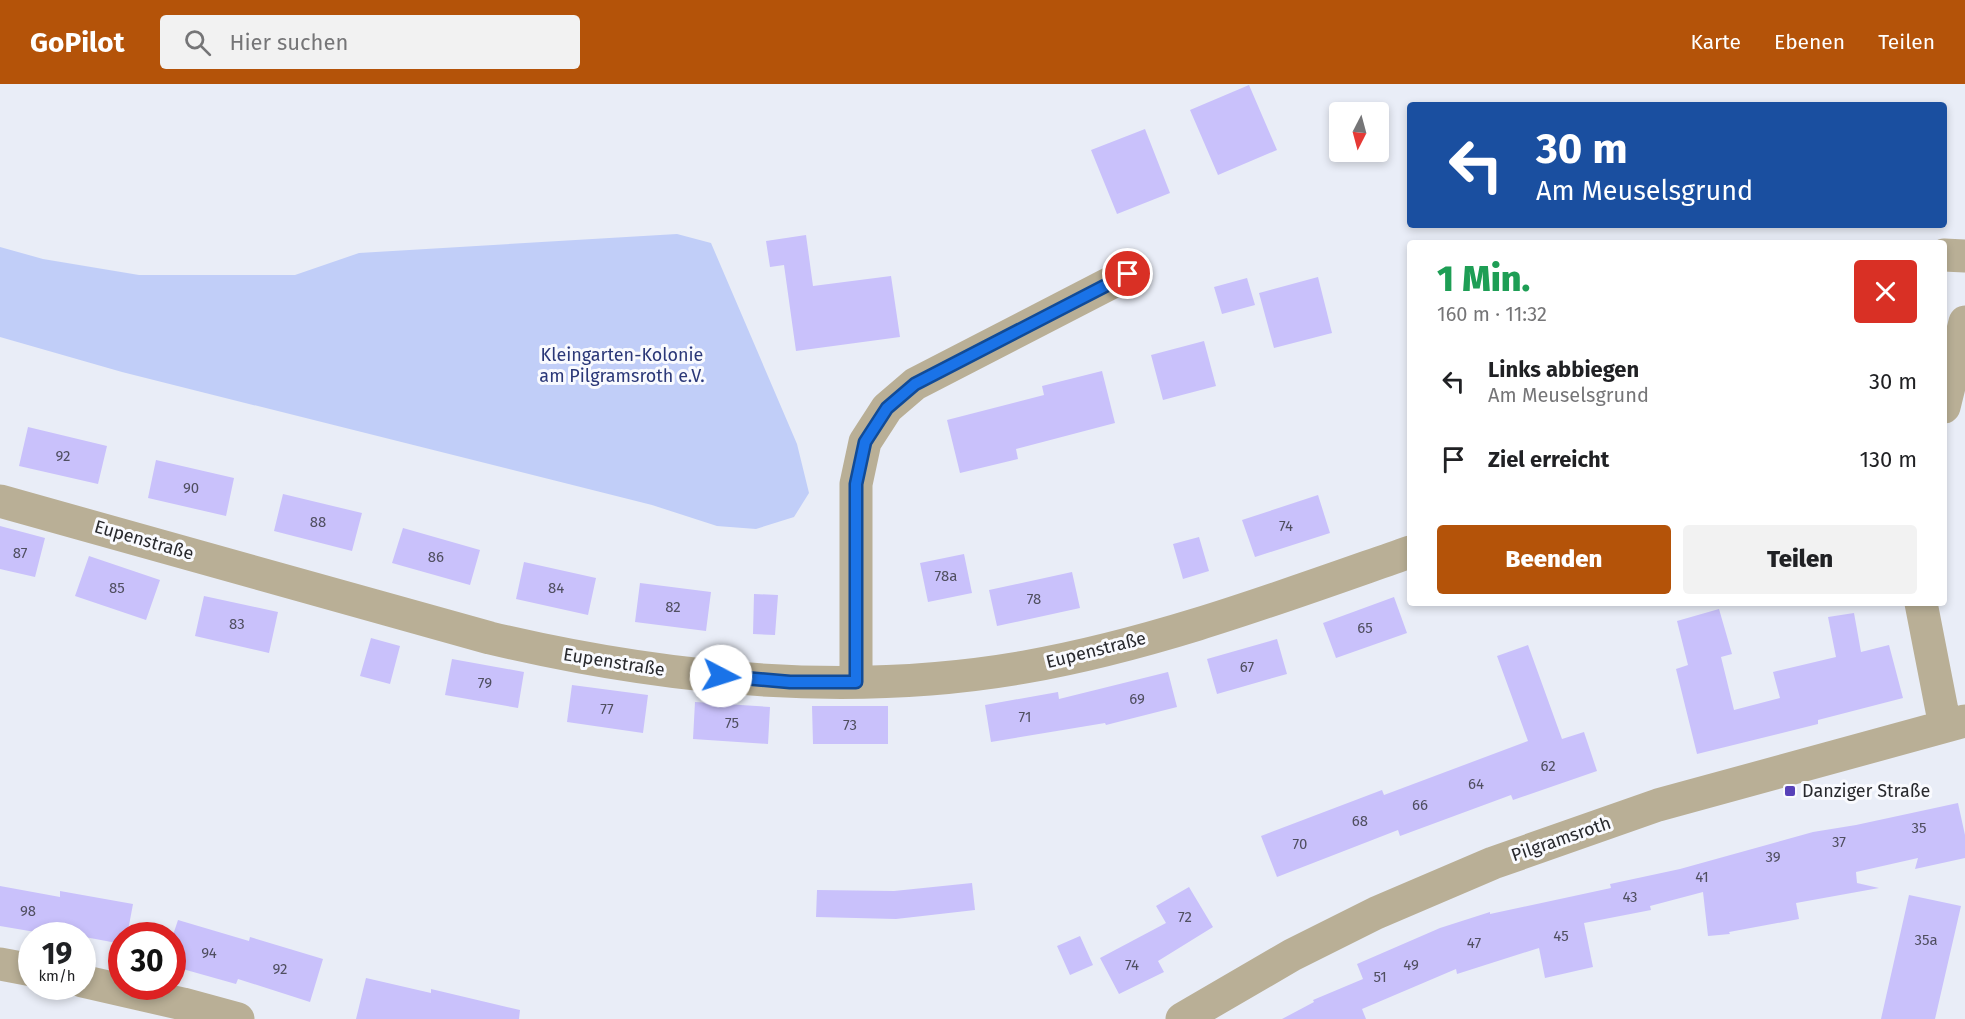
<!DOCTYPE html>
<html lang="de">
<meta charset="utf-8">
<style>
body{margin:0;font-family:"Fira Sans",sans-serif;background:#f2f2f2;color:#202124;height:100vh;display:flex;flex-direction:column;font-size:22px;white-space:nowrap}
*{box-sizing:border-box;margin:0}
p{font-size:20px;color:#757577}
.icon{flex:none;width:33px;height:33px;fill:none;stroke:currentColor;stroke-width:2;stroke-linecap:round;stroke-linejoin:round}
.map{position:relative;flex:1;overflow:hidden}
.panel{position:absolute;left:1407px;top:156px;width:540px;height:366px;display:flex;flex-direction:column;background:#fff;border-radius:6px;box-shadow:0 3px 9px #0003}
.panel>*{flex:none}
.guide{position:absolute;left:1407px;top:18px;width:540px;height:126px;border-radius:6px;box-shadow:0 3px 9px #0003;background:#1a4fa0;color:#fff;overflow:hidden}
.needle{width:39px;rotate:186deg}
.fabs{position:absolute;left:1329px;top:18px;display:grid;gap:12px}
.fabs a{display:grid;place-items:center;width:60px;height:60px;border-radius:6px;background:#fff;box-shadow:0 3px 9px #0003;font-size:30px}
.speed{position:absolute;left:18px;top:838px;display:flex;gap:12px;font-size:30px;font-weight:700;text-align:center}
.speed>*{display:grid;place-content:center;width:78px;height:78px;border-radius:50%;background:#fff;box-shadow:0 3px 9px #0003;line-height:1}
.speed small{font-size:15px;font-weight:400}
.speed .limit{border:9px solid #d22;background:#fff;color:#111}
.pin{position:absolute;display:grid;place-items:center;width:51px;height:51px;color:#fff;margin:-26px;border:3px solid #fff;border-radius:50%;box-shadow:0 2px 6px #0007}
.me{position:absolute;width:66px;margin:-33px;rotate:95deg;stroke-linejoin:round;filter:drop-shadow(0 0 4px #0008)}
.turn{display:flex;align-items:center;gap:21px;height:126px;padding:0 30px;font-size:27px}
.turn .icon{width:78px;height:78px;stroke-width:2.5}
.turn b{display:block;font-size:42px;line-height:51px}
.round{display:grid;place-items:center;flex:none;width:63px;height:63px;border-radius:6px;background:#f2f2f2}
.overview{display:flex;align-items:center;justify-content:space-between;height:102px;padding:0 30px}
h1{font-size:36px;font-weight:800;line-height:45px;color:#1e9e55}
.button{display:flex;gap:12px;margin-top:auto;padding:12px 30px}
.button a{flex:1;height:69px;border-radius:6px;background:#b45309;color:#fff;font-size:24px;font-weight:800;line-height:69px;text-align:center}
.button a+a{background:#f2f2f2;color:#202124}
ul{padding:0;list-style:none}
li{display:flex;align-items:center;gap:18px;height:78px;padding:0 30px}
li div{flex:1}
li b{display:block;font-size:22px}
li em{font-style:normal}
header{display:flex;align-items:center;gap:36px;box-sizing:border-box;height:84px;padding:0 30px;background:#b45309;color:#fff}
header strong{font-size:28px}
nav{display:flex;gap:33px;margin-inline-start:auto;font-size:21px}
.search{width:420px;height:54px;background:#f2f2f2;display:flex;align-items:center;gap:15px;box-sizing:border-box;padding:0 21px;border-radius:6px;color:#757577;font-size:22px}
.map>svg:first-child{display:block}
</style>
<header>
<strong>GoPilot</strong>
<div class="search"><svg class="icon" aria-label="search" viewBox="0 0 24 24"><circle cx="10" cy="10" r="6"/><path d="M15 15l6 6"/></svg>Hier suchen</div>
<nav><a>Karte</a><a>Ebenen</a><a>Teilen</a></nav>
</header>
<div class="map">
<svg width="1965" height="935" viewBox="0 0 1965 935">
<rect width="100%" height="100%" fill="#e9edf7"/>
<!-- green -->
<path fill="#c1cef8" d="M677 150 711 159 797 360 809 409 794 433 756 445 717 442 652 421 122 288 0 253V163L43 175 139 191H295L359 169Z"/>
<!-- building -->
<path fill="#c9c1fb" d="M1249 1 1277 66 1218 91 1190 26Z
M1145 45 1170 109 1117 130 1091 66Z
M806 151 813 202 891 192 900 253 796 267 784 181 770 183 766 157Z
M1318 193 1332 249 1274 264 1259 209Z
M1247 194 1255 221 1222 230 1214 203Z
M1204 257 1216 302 1163 316 1151 271Z
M1102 287 1115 339 1016 365 1018 375 960 389 947 336 1044 311 1042 302Z
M28 343 107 362 98 400 19 382Z
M156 376 234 394 226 432 148 414Z
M283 410 362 429 352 467 274 447Z
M1318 411 1330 449 1255 473 1242 436Z
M0 442 45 454 35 493 0 485Z
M403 444 480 466 470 501 392 479Z
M1199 453 1209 487 1183 495 1173 460Z
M964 470 972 509 928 518 920 479Z
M89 472 160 496 146 536 75 512Z
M524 478 596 494 588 531 516 515Z
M1072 488 1080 524 997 542 989 506Z
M640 499 711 508 706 547 635 538Z
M754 510 778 511 775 551 753 550Z
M204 512 278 528 269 569 195 552Z
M1394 513 1407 549 1336 574 1323 539Z
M1719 525 1732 570 1721 573 1734 626 1780 614 1773 588 1836 573 1828 533 1854 529 1861 568 1889 561 1903 614 1818 636V640L1697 670 1676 585 1688 581 1677 537Z
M371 554 400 562 390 600 360 592Z
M1277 555 1287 590 1217 610 1207 575Z
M1528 561 1562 655 1584 648 1597 687 1513 716 1511 711 1400 752 1398 746 1277 793 1261 752 1382 706 1384 711 1528 657 1497 572Z
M452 575 524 588 518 624 445 611Z
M1168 588 1177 623 1106 641 1105 639 991 658 985 621 1058 608 1059 615Z
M572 601 648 611 643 649 567 638Z
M695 618 770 623 768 660 693 655Z
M812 622H888V660H813Z
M1958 719 1965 751V774L1915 785 1918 774 1856 788 1857 799 1879 804 1796 819 1799 835 1729 848 1730 850 1708 852 1703 808 1650 822 1651 826 1584 839 1593 883 1545 894 1539 864 1457 890 1456 885 1362 925 1366 935H1282L1314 918 1313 916 1363 895 1357 880 1440 844 1490 828V830L1611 804 1610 800 1680 785 1813 748 1856 741Z
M972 799 975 826 896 835 816 833 817 806 894 807Z
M0 802 60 813V807L133 820 127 852H122V860L53 847V851L0 842Z
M1189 803 1213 843 1158 877 1164 888 1119 910 1100 874 1166 839 1156 822Z
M1909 811 1961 822 1935 935H1881Z
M178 836 249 857 250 853 323 875 310 918 238 895 236 900 172 882V854Z
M1080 852 1093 881 1070 891 1057 862Z
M366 894 431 909V905L520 926 519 935H356Z"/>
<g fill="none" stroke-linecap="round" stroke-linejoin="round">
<!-- minor -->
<path stroke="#b9af96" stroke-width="33" d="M1944 171 1965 172
M1944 323 1965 238
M0 417 490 554C663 595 848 614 1025 583 1156 560 1284 512 1410 468
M1921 519 1945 642
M856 598V400L865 358 887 324 915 300 1128 190
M0 880 32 886
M82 897 183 920 238 935
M1182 935 1292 871 1376 829 1493 779 1658 721 1965 637"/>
</g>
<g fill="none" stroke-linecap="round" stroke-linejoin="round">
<defs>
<path id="route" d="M721 592 790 598H856V400L865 358 887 324 915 300 1128 190"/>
</defs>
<!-- route casing -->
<use href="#route" stroke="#114b97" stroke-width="15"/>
<!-- route -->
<use href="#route" stroke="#1a73e8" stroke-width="10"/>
</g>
<!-- markers -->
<rect fill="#5741b9" stroke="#f9fafe" stroke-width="2" x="1784" y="701" width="12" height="12" rx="3"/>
<g text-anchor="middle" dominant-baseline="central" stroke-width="6" stroke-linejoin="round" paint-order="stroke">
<!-- number labels -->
<g font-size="15" fill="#504f60">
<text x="63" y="372">92</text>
<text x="191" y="404">90</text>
<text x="318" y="438">88</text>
<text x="1286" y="442">74</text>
<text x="20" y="469">87</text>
<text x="436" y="473">86</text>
<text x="946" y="492">78a</text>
<text x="117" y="504">85</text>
<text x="556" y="504">84</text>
<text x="1034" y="515">78</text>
<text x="673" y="523">82</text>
<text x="237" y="540">83</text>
<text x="1365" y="544">65</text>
<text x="1247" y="583">67</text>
<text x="485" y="599">79</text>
<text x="1137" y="615">69</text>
<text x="607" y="625">77</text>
<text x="1025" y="633">71</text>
<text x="732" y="639">75</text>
<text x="850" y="641">73</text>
<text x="1548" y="682">62</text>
<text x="1476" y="700">64</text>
<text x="1420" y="721">66</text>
<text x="1360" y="737">68</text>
<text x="1919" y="744">35</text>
<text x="1839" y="758">37</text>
<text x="1300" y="760">70</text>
<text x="1773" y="773">39</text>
<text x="1702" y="793">41</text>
<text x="1630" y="813">43</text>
<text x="28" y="827">98</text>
<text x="1185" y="833">72</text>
<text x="1561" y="852">45</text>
<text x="1926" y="856">35a</text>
<text x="1474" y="859">47</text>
<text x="209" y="869">94</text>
<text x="1132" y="881">74</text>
<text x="1411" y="881">49</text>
<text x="280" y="885">92</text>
<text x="1380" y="893">51</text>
</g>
<!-- park labels -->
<g font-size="18" fill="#2b3878" stroke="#f9fafe">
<text x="622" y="271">Kleingarten-Kolonie<tspan x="622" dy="21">am Pilgramsroth e.V.</tspan></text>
</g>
<!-- street labels -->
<g font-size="18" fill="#28292d" stroke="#f9fafe">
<text transform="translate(144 456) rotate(16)">Eupenstraße</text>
<text transform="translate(1096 566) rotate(-14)">Eupenstraße</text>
<text transform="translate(614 578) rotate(9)">Eupenstraße</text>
<text transform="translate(1561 755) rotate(-19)">Pilgramsroth</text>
</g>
<!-- poi labels -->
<g font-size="18" fill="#28292d" stroke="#f9fafe" text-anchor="start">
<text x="1802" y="707">Danziger Straße</text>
</g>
</g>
</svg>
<div class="fabs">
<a><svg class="needle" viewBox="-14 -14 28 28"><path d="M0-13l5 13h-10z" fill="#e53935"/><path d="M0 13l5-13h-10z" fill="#757577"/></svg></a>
</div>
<div class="speed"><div>19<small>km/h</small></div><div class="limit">30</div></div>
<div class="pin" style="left:1128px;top:190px;background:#d93025"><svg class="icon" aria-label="arrive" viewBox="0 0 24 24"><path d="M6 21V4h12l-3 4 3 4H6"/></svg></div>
<svg class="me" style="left:721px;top:592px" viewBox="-20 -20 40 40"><circle r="19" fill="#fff"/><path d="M0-13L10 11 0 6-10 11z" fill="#1a73e8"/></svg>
<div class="guide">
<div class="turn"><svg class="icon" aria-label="left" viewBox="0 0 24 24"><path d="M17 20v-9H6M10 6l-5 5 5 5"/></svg><div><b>30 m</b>Am Meuselsgrund</div></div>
</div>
<section class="panel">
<div class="overview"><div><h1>1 Min.</h1><p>160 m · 11:32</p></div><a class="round" style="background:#d93025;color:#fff"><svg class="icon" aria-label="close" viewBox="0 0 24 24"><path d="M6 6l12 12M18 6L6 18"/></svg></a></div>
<ul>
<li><svg class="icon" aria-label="left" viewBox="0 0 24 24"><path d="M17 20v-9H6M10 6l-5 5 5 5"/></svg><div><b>Links abbiegen</b><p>Am Meuselsgrund</p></div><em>30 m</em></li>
<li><svg class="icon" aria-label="arrive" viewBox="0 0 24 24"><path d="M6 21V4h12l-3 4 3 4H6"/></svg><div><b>Ziel erreicht</b></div><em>130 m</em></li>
</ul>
<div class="button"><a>Beenden</a><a>Teilen</a></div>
</section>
</div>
